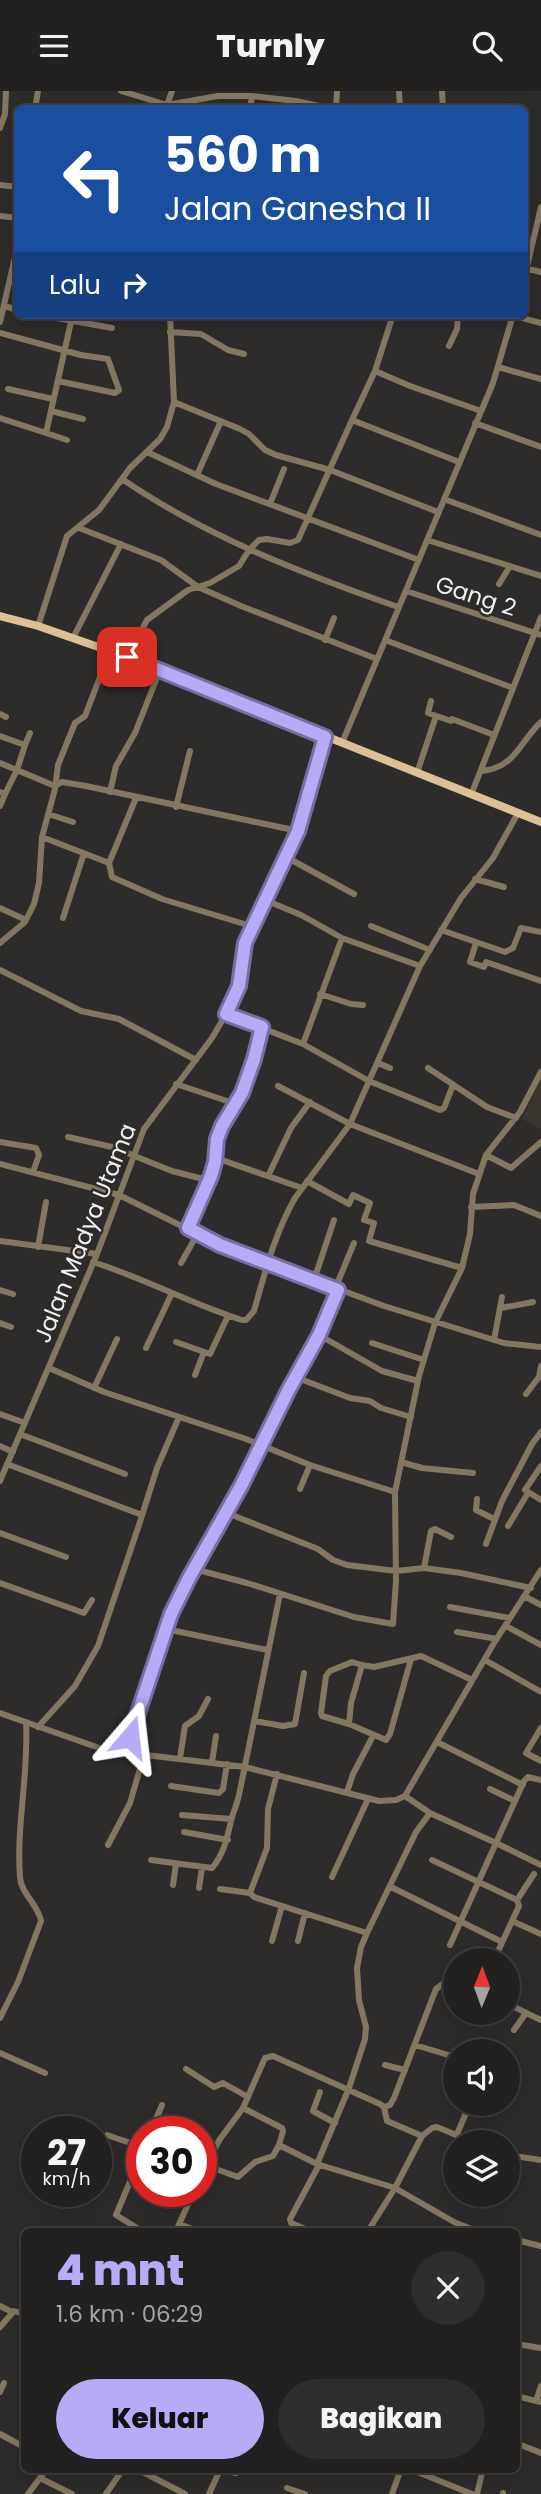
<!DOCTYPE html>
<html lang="id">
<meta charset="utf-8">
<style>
body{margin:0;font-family:Poppins,sans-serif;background:#2e2e2d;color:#f1f3f6;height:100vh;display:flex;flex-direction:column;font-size:26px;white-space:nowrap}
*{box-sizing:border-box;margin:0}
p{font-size:23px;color:#a2a3a5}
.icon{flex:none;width:38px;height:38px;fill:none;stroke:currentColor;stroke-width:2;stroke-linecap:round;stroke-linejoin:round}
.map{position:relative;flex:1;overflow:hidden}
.panel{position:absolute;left:21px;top:2137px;width:499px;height:245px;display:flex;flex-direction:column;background:#222120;border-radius:10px;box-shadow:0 4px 18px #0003,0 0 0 2px #3f3e3e}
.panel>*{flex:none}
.hud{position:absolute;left:14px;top:14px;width:514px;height:214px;border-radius:10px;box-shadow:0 4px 18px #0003,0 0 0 2px #3f3e3e;background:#1a4fa0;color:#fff;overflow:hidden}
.needle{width:46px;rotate:1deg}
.buttons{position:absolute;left:443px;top:1857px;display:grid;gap:14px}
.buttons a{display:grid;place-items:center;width:77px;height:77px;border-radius:50%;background:#222120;box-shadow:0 4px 18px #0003,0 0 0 2px #3f3e3e;font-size:35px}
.speed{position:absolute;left:21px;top:2025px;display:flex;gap:14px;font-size:35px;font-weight:700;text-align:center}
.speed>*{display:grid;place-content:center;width:91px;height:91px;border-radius:50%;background:#222120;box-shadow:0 4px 18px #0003,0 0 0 2px #3f3e3e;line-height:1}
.speed small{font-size:18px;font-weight:400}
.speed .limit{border:10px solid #d22;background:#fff;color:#111}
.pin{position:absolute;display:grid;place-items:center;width:60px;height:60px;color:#fff;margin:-30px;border-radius:14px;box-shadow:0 4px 10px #0006}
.me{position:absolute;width:77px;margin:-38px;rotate:17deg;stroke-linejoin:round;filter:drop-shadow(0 0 5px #0008)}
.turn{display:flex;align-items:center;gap:24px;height:147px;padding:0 35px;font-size:32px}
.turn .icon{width:91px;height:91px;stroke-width:2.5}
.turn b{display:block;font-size:49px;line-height:60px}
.then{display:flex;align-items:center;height:66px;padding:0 35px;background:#0003;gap:14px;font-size:26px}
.round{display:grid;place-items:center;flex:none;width:74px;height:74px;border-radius:37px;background:#2e2e2d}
.headline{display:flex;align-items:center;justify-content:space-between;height:119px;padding:0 35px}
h1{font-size:42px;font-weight:800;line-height:52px;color:#b7abf8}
.cta{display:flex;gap:14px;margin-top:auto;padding:14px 35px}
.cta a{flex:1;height:80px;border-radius:42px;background:#b7abf8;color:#111;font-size:28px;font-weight:800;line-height:80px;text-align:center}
.cta a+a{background:#2e2e2d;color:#f1f3f6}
header{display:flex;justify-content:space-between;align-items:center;height:91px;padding:0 35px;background:#222120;font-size:32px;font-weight:800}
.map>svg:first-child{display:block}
</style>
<header><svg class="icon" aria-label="menu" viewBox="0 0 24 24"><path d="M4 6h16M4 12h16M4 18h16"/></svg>Turnly<svg class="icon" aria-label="search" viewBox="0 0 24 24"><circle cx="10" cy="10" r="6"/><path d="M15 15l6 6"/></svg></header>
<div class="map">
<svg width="541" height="2403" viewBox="0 0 541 2403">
<rect width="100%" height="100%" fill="#2d2c2a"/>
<!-- built -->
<path fill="#3a352e" d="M541 989V1038L522 1028Z"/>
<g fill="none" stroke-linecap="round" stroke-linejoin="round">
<!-- minor -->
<path stroke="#847761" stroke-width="6" d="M121 0 167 14 218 5H252L296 10 333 18
M399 0 400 18
M442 0 443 18
M167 14 172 0
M35 18 38 0
M250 18 252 5
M336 18 337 0
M0 37 5 23 6 0
M0 94 18 96
M0 125 18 127
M525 177 541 181
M525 184 541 116
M4 215 18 219
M41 224 112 237
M393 224 375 280 352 329 459 371
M511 224 541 232
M0 231 18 153
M170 241 201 243 228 259 244 263
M0 242 81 264 108 268 119 299 115 302 58 290
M449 255 457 238 458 224
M498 276 541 288
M375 280 410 295 481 320
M8 298 53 308
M174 311 240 338 249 343 265 359 276 364 330 379 438 421
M51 320 83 328
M0 327 46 342 71 231
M475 332 541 356
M46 342 67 349
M147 361 216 393 419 469
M197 384 221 330
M122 388C207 446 301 482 398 516
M444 408 541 444
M270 413 284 378
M79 437 161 469 198 496 241 515 377 568
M427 449 541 485
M499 493 510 475
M406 500 541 544
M38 535 67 445 99 419 130 377 160 348 167 336 174 311 170 224
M73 547 121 453
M325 549 334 527
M385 549 513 597
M127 566 147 529 188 499 210 492 239 475 249 459 259 449 267 448 290 452 298 449 352 329
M431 610 428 622 451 630 452 628 494 644
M0 623 6 626
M0 645 25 654 17 679 5 703
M342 652 493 292 513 224
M25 654 30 642
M0 672 55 695 62 691 86 695 298 740
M481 680C515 677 518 653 541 631
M417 682 436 625
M0 701 5 703 0 715
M110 701 116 675 135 642 160 579
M471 704 541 526
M176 716 190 660
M48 723 73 731
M42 746 109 772 112 786 162 808 251 835
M286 766 354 803
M109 772 136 707
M475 788 504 796
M265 809 301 824 342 847 420 875
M0 817 26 829
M63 827 84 762
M371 835 430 859
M441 839 505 861 513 857 521 837 541 841
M0 852 25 831 34 813 39 792 42 746 55 698 58 674 75 632 85 625 110 560
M476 852 470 871 484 876 486 871 541 890
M0 879 81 920 119 928 196 969
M320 903 351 913 363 914
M226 923 303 953 369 990 440 1019 444 1017 453 994
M303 953 342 847
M378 972 390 977
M428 977 487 1016 516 1027
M176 993 236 1013
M278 995 350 1033 479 1083
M68 1046 112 1056 172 1080 207 1089C218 1077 213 1062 217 1048 222 1031 234 1020 241 1004 251 983 257 959 262 936
M0 1051 36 1057 39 1064 33 1081
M486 1064 511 1077 541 1051
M216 1067 302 1097
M0 1073 119 1104 220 1154 384 1215 504 1252 541 1256
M268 1085 291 1037 310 1011
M307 1090 349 1113 353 1104 370 1112 364 1129 374 1132 369 1150 462 1177
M471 1116 514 1114 541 1125
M188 1137 207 1089
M0 1150 97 1163
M38 1156 46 1111
M93 1171C144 1187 191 1213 242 1229H246L254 1220C265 1181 275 1142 295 1107L350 1033 420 875 461 807 493 767 518 722
M181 1172 198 1142
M314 1189 334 1129
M335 1198 354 1152
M0 1199 13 1203
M501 1217 533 1211
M0 1232 11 1236
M319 1244 382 1280 418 1290
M494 1249 502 1206
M176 1251 210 1263 228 1225
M372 1252 424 1269
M146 1257 172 1202
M49 1277 104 1301 246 1348 310 1374 395 1401
M195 1284 204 1261
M295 1286 350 1307 370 1310 381 1317 411 1326
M94 1297 117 1248
M526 1303 539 1286 541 1275
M0 1323 25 1332
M20 1343 125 1383
M0 1355 13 1361
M401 1371 422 1377 473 1382
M7 1373 142 1424
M541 1375 525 1399 541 1409
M0 1390 97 1163 144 1038 212 947 236 906 241 887 245 852 298 740 325 646
M300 1398 310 1374
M477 1408 476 1419 494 1428
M227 1422 318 1458 333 1469 347 1474 396 1480 424 1477 461 1482 531 1497
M508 1435 528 1402
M0 1442 66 1466
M486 1453 502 1410 532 1353 541 1341
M424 1477 431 1440 435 1438 451 1446
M194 1478 247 1492 354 1526 393 1533 396 1490 395 1401 419 1285 435 1232 462 1177 470 1143 473 1103 486 1064 520 1021 541 981
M0 1492 84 1522 92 1509
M524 1505 541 1514
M450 1516 509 1527
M506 1535 541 1554
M166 1538 267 1559
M457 1541 497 1548
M485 1569 541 1601
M362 1574 352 1571 330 1580 326 1585 321 1622 322 1625 349 1633 386 1649 390 1643 411 1568
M0 1622 105 1659 245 1676 379 1710 396 1709 405 1705
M254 1630 283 1635 295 1633 304 1582
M349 1633 351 1612 362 1574 374 1576 421 1565 472 1589
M38 1636 75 1595 98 1555 139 1434 157 1377 179 1326
M541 1637 526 1662 541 1670
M437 1651 523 1694
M125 1662 171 1523 189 1487 241 1395 288 1300 319 1244 338 1199
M180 1667 185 1635 199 1625 208 1608
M212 1671 216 1645
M277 1683 268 1718 267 1757 250 1802 254 1806 367 1842 416 1741 430 1722
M171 1695 219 1702 223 1698 227 1673
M490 1698 515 1710
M347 1701 353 1683 373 1645
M405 1705 494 1552 541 1479
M405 1705 430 1722 496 1752 524 1690 528 1686 541 1689
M182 1724 231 1728
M184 1741 228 1749
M108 1754 130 1712 144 1664
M151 1769 212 1777C224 1763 227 1747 231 1730 233 1722 237 1713 239 1704L280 1503
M432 1769 517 1809 519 1815 494 1869
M332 1786 368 1708
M173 1794 176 1773
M391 1796 502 1851
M199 1797 202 1777
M220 1798 250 1802
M517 1809 534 1783
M512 1830 541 1843
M272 1850 282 1815
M298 1850 305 1822
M450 1854 496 1752 541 1774
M508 1913 541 1929
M474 1924 476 1922
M0 1927 18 1891 41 1830C38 1813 21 1803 20 1786 16 1734 29 1683 26 1631
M514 1939 526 1922
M415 1954 455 1966
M0 1962 45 1982
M385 1974 405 1979
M186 1978 214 1996 223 1992 248 2006
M320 2001 313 2020 335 2032
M384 2016 390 2014 394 2007 436 1898 444 1892H455
M243 2017 282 2037 283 2040 279 2054 317 2073 395 2097 454 2131 476 2140
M151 2040 162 2014
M457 2043 470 2013
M107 2044 142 2056
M422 2045 432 2037 437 2036 473 2051
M508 2064 541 2069
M317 2073 349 1997 365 1948 366 1936 359 1909 357 1877 361 1856 367 1842
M205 2074 238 2086 255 2071 273 2065 279 2054
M201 2083 220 2048 243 2017 265 1967 273 1965 380 2013 384 2016 387 2030 422 2045 395 2097 368 2140
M179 2133 198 2140
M142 2140 116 2124 142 2062
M176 2140 194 2100
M310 2140 291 2132 290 2128 319 2074
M516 2149 541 2155
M0 2215 12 2221
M0 2236 14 2220 24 2223
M516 2253 541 2257
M0 2301 4 2292
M516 2305 541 2311
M536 2310 541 2295
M0 2343 24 2356
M516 2352 541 2362
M46 2378 40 2387 72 2403
M137 2378 185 2403
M266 2378 273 2381
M410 2378 472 2403
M318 2379V2378
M287 2397 305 2403
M28 2403 40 2387
M106 2403 123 2378
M209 2403 220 2379 236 2382 242 2378
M392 2403 401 2378
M477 2403 483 2378
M503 2403V2402"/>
<!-- major -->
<path stroke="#dcc193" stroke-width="8" d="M0 525 38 535 127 566 541 731"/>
</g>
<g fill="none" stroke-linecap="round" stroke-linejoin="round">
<defs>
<path id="route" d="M127 566 325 646 298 740 245 852 239 895 226 923 262 936 254 968 242 1002 222 1035 217 1048 215 1071 211 1085 188 1137 220 1154 338 1199 319 1244 288 1300 241 1395 189 1487 171 1523 130 1646"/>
</defs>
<!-- route casing -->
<use href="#route" stroke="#776fa1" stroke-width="18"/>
<!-- route -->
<use href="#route" stroke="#b7abf8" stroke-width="12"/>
</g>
<g text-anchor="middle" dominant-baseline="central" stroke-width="5" stroke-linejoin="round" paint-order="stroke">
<!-- street labels -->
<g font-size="23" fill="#f2f1f0" stroke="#2d2c2a">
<text transform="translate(476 505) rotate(18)">Gang 2</text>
<text transform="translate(85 1142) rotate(-68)">Jalan Madya Utama</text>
</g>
</g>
</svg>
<div class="buttons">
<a><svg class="needle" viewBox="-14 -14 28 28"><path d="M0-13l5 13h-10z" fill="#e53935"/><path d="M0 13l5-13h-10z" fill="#a2a3a5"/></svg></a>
<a><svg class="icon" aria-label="sound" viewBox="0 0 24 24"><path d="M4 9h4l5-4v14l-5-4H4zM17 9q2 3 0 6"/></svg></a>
<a><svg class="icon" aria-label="layers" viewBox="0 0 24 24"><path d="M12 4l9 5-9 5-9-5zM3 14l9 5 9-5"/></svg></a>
</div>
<div class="speed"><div>27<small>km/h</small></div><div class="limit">30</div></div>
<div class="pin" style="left:127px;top:566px;background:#d93025"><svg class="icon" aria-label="arrive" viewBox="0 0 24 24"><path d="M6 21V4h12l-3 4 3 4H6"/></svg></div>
<svg class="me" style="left:130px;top:1646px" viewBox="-20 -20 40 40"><path d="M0-17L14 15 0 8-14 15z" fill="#b7abf8" stroke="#fff" stroke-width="4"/></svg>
<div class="hud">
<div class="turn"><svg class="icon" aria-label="left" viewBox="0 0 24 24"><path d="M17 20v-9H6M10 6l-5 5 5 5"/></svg><div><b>560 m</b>Jalan Ganesha II</div></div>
<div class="then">Lalu<svg class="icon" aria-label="right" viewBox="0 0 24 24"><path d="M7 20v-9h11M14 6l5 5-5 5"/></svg></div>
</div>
<section class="panel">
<div class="headline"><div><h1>4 mnt</h1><p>1.6 km · 06:29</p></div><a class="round"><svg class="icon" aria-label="close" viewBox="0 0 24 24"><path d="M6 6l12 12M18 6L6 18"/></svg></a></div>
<div class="cta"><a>Keluar</a><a>Bagikan</a></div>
</section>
</div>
